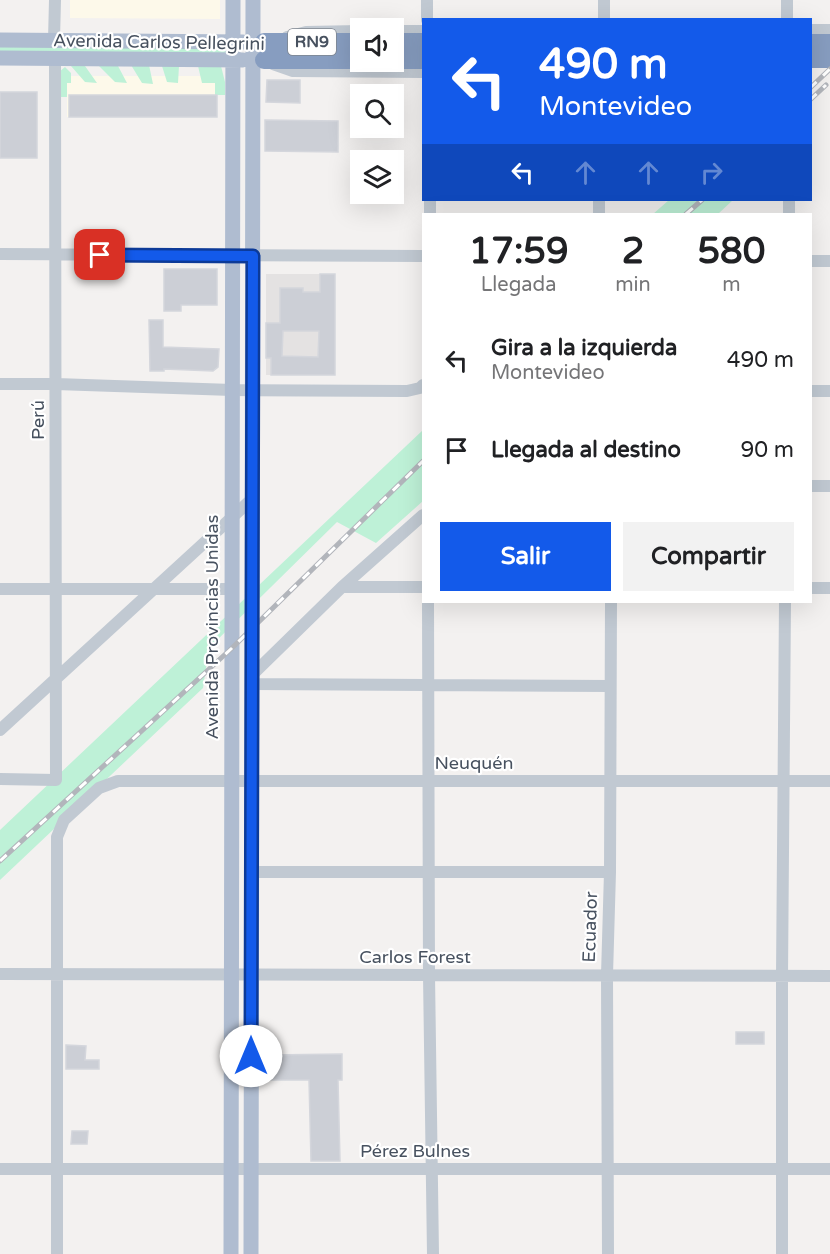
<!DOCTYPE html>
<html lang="es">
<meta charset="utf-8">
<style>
body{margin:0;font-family:"Varela Round",sans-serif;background:#f2f2f2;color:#202124;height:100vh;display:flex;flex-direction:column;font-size:22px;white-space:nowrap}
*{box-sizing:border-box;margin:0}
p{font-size:20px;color:#757577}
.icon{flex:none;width:33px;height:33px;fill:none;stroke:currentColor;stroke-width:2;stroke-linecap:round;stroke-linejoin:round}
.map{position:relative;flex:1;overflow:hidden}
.details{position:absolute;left:422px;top:213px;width:390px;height:390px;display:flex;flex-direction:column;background:#fff;border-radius:0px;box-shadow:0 6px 24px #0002}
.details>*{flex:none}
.guide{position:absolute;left:422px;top:18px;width:390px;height:183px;border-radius:0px;box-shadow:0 6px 24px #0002;background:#135aea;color:#fff;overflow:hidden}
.controls{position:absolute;left:350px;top:18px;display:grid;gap:12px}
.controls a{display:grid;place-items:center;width:54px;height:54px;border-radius:0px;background:#fff;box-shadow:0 6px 24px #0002;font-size:30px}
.pin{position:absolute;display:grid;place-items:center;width:51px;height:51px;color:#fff;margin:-26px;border-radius:12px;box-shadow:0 3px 9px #0006}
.me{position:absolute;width:66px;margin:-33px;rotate:0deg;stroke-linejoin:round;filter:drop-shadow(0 0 4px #0008)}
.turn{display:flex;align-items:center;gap:21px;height:126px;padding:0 18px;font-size:27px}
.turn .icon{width:78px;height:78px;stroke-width:2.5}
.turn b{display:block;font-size:42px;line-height:51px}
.lanes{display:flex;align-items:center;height:57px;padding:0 18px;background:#0003;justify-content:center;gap:30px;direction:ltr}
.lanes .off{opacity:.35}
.eta{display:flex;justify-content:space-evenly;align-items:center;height:102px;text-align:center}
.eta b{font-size:36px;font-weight:700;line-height:42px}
.button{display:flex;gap:12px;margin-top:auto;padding:12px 18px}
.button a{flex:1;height:69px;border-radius:0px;background:#135aea;color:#fff;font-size:24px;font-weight:700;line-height:69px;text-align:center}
.button a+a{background:#f2f2f2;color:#202124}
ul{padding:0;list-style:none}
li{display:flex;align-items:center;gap:18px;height:90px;padding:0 18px}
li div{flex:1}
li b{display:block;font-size:22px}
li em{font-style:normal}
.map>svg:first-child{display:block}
</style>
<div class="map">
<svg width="830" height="1254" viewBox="0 0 830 1254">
<rect width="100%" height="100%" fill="#f3f1f0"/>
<!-- commercial -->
<path fill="#fdf9ea" d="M70 0H220V19L70 18Z
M67 76H217V117H67Z"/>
<!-- education -->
<path fill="#e4e2e2" d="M266 274H335V375H266Z"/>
<!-- green -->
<path fill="#bef1d7" d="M0 40 233 42V60L0 58Z
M131 65H149L153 84 142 83Z
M71 66H85L97 83 85 82Z
M99 66H118L127 83 115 82Z
M162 66H179L178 83 167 82Z
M198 66H221L225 82V95H215V83H202Z
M65 67 71 73V83H67V97H57L59 72Z
M669 200H733L718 214H653Z
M423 430V501L376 543 337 522 209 648 203 688 0 880V830Z"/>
<!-- building -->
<path fill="#cccfd6" stroke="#d4d6dc" stroke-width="1.5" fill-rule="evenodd" d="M267 80H300V103L266 102Z
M0 92H37V158H0Z
M69 95H217V117H69Z
M265 120 338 121V152L265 151Z
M164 269H217V305H181V311H164Z
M320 274H335V375H271V358H266V323H280V288H303V292H320ZM283 331H319L318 357 282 356Z
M149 320H163V347L219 349 218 367 213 371 164 369V371H150Z
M736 1032H764V1044H736Z
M66 1045 86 1046 85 1060H99V1069H66Z
M342 1054V1080H338L340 1161H311L309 1080H269V1055Z
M72 1131H88L87 1144H71Z"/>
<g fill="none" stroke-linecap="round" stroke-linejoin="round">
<!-- minor -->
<path stroke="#c1c9d2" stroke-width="12" d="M787 0V20
M427 20V0
M604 20V0
M810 30H830
M393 31H423
M287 37 306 32 360 31
M54 40 55 0
M273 64 293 71 423 72
M430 200V214
M599 200V214
M789 214V200
M0 254 423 256
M810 261H830
M0 384H56L232 390 407 391 420 388 423 385
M810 391H830
M810 486H830
M342 587H423
M810 588H830
M0 589H232
M428 602 429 975 433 1254
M252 675 342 587 423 515
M252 684 610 686
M0 730 252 499
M0 779 56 780 55 59
M252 872H610
M0 974 830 976
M0 1169H830
M57 1254V837L64 820 99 788 118 781H830
M608 1254 607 975 610 872 611 602
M782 1254V976L785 602"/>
<!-- major -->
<path stroke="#afbcd0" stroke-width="15" d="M0 40 243 42
M0 58 243 60
M231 1254 233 0
M251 1254 253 0"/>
<!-- highway -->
<path stroke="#879dc0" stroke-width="18" d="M264 42H360
M393 42H423
M810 43H830
M810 59H830
M264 60H360
M393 60H423"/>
<defs>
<path id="rail" d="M810 88 830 69
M810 100 826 85
M686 214 702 200
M0 861 232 648 423 461"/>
</defs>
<!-- rail casing -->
<use href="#rail" stroke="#b2b5bb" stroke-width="5"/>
<!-- rail -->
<use href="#rail" stroke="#fff" stroke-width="3" stroke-dasharray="9" stroke-linecap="butt"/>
</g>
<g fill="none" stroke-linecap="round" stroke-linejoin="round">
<defs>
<path id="route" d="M100 255 253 256 251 1056"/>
</defs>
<!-- route casing -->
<use href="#route" stroke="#0c3a98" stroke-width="15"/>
<!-- route -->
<use href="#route" stroke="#135aea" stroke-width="10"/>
</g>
<g text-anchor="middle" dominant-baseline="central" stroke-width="4.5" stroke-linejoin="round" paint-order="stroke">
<!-- shield labels -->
<rect fill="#fff" stroke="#7e858f" stroke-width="1.5" x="288" y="29" width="48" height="26" rx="4.5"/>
<g font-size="16" font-weight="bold" fill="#47515f">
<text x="312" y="42">RN9</text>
</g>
<!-- street labels -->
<g font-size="18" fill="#47515f" stroke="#fff">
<text transform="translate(159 42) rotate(1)">Avenida Carlos Pellegrini</text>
<text transform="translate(38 420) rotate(-90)">Perú</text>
<text transform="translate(212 627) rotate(-90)">Avenida Provincias Unidas</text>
<text x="474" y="763">Neuquén</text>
<text transform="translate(590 927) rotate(-88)">Ecuador</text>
<text x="415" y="957">Carlos Forest</text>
<text x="415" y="1151">Pérez Bulnes</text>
</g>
</g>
</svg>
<div class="controls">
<a><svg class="icon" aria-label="sound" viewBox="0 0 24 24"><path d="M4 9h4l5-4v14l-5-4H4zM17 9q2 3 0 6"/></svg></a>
<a><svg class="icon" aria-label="search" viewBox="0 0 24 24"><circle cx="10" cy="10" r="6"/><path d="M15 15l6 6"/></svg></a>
<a><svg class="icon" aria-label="layers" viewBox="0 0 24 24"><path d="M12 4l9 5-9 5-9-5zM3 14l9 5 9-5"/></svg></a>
</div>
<div class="pin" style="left:100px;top:255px;background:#d93025"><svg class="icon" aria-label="arrive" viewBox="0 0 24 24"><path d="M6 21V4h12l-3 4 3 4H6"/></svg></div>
<svg class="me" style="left:251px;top:1056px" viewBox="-20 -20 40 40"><circle r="19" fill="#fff"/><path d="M0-13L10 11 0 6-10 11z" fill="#135aea"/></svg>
<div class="guide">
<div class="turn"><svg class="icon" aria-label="left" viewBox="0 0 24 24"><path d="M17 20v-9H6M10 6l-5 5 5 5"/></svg><div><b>490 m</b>Montevideo</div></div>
<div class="lanes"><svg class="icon" aria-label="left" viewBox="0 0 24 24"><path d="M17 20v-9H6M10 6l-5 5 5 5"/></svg><svg class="icon off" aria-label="ahead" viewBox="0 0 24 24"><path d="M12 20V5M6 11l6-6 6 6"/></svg><svg class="icon off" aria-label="ahead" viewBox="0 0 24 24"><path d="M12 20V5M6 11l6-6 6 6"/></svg><svg class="icon off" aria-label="right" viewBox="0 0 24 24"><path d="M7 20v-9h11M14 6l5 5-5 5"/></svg></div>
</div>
<section class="details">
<div class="eta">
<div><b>17:59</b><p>Llegada</p></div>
<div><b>2</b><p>min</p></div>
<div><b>580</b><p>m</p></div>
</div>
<ul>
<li><svg class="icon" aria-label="left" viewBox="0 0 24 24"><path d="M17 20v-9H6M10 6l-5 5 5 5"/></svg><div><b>Gira a la izquierda</b><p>Montevideo</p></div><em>490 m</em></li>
<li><svg class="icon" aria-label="arrive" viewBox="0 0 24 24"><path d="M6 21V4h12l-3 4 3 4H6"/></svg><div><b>Llegada al destino</b></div><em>90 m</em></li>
</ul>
<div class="button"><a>Salir</a><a>Compartir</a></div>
</section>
</div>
